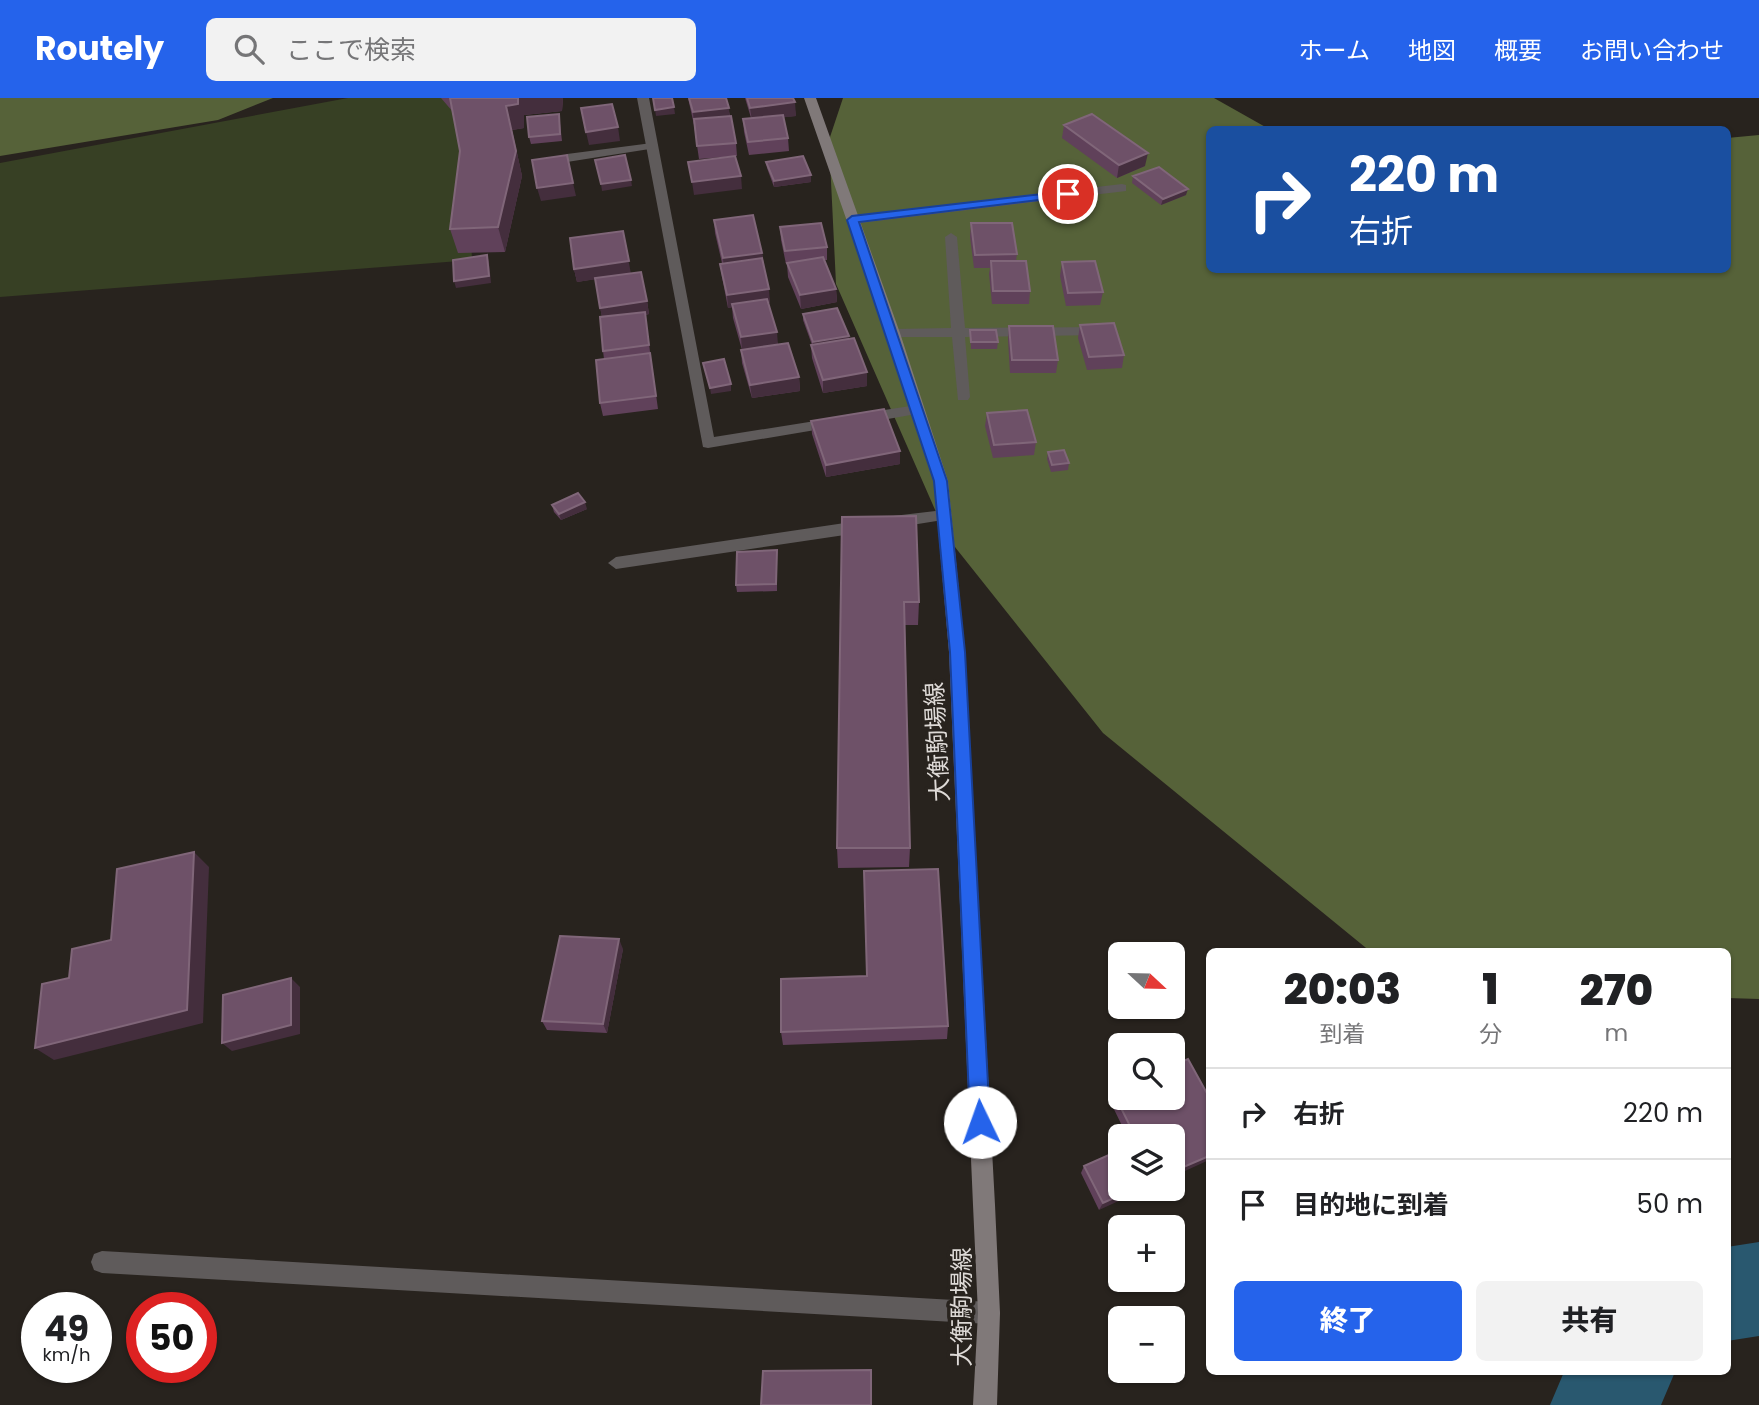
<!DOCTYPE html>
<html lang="ja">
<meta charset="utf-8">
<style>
body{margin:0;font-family:Poppins,"Noto Sans JP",sans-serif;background:#f2f2f2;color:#202124;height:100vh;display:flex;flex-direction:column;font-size:26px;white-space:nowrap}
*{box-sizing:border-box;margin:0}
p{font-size:23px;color:#757577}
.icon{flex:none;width:38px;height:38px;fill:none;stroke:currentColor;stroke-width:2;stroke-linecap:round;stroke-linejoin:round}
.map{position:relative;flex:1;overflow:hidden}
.drawer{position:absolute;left:1206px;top:850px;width:525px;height:427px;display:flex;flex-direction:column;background:#fff;border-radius:10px;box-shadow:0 2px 5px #0004}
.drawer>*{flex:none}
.banner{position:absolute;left:1206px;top:28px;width:525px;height:147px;border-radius:10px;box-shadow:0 2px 5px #0004;background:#1a4fa0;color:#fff;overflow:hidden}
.needle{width:46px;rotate:112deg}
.fabs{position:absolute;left:1108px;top:844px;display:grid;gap:14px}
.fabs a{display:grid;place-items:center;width:77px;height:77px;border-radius:10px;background:#fff;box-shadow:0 2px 5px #0004;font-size:35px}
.speed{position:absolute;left:21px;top:1194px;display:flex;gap:14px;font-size:35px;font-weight:700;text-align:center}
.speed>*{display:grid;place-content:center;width:91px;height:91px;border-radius:50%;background:#fff;box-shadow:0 2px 5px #0004;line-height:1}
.speed small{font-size:18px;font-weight:400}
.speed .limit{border:10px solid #d22;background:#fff;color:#111}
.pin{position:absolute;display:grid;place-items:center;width:60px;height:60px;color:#fff;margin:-30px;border:4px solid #fff;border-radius:50%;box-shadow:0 2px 7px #0007}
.me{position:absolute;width:77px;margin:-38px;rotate:357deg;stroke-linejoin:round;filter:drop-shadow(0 0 5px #0008)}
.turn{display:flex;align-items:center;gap:24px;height:147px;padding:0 28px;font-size:32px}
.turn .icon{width:91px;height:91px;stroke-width:2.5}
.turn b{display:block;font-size:49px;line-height:60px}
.eta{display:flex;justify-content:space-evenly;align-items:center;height:119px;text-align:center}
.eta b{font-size:42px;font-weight:800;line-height:49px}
.cta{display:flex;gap:14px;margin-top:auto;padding:14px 28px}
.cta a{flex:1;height:80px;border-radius:10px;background:#2563eb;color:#fff;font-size:28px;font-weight:800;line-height:80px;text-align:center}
.cta a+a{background:#f2f2f2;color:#202124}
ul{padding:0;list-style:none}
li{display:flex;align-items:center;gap:21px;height:91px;padding:0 28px;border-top:2px solid #e0e0e0}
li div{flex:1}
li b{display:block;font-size:26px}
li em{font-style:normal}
header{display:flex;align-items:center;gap:42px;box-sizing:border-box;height:98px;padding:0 35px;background:#2563eb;color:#fff}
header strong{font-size:33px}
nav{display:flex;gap:38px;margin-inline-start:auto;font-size:24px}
.search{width:490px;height:63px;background:#f2f2f2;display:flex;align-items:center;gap:18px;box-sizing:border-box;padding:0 24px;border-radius:10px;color:#757577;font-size:26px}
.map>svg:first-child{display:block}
</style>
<header>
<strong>Routely</strong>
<div class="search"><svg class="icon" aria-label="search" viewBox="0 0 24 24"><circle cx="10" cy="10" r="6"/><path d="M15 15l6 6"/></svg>ここで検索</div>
<nav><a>ホーム</a><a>地図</a><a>概要</a><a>お問い合わせ</a></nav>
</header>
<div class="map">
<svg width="1759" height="1307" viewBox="0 0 1759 1307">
<rect width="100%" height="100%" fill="#28231e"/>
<!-- green -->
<path fill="#374024" d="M348 0H465L472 162 0 199V65Z"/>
<!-- forest -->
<path fill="#566239" d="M0 0H273L218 22 0 58Z
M843 0H1214L1269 31 1209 32V172H1727V40L1759 37V901L1727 900V854H1371L1103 635 947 439 836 186 829 42Z"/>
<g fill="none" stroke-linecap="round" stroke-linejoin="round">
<!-- river -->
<path fill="#29586f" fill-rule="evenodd" d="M1759 1144V1238L1727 1243V1149Z
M1564 1274H1675L1661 1307H1550Z"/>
<!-- lane -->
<path fill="#5f5b5b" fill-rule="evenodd" d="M652 45 656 46V50L567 64 561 60 567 56Z
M1122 86 1126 87V93L852 126 846 122 852 118Z
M951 135 957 139 965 230 1103 229 1110 233 1103 237 965 239 970 299 968 302H958L952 239H893L886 235 893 231 951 230 945 139Z"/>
<!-- street -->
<path fill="#5f5b5b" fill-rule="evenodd" d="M637 0H649L714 339 834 320 841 325 839 328 708 350 703 349Z
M917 307 922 309V315L865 325 858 320 865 315Z
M944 412 949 413 952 417 949 421 893 430 885 424 893 418Z
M865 422 873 428 865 434 616 471 608 465 616 459Z
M102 1153 989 1204 997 1207 1000 1215 997 1223 989 1226 102 1175 94 1172 91 1164 94 1156Z"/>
<!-- secondary -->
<path fill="#807979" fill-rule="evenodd" d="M804 0H816L900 235 948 383 965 554 995 1107 1000 1215 997 1307H973L978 1215 973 1107 949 554 934 383 886 235Z"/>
</g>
<!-- wall -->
<path fill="#60415a" d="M441 0H563L562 13 524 17V30L512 32 522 78 505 154 458 155 450 131 460 53 453 14Z
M688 0H726L736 45 737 58 699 61 694 27Z
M745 0H793L796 18 783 19 788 40 789 53 749 57 744 34 743 21 751 20Z
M559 16 562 43 531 46 529 39Z
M1064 27 1145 68 1117 80 1062 40Z
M766 64 811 77V84L774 89 767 70Z
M1133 78 1186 97 1161 107 1132 85Z
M714 122 762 155 770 205H768L778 247 799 279 800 293 752 300 742 265 741 252H742L733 220 732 209 728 210 722 179 720 166 722 165 715 135Z
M971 125 1017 156 1016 163 1030 193 1029 206H992L989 176 990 170H974L970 139Z
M780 129 827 149V162H824L836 191 837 204 801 211 788 179 787 166H786L781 142Z
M1062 164 1103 194 1100 207 1066 208 1060 178Z
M574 171 631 175 647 203 649 216 645 217 658 311 603 318 600 305 604 261 603 253 602 219 595 181 577 184Z
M803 216 849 238V241L867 274V288L823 295 812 260 811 247H812L803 222Z
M1080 227 1124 257 1122 270 1087 272 1078 240Z
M1009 228 1058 262 1056 275H1010L1008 242Z
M970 232 998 244 997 251H971Z
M987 315 1036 344 1034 357 993 360 985 328Z
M811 323 900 353V366L826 379 812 336Z
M1048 354 1069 365 1068 372 1051 374 1047 361Z
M552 407 587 411 561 422 554 414Z
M842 419 919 504 918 527H905L910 750 909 769 838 770 837 750Z
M777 452V493L737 494 736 487Z
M623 851 607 935 547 932 542 923Z
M948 928 947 941 783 947 781 934Z
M1113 994 1172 1038H1127L1109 1001Z
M1084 1068 1120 1090 1099 1112 1081 1075Z"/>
<!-- shaded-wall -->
<path fill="#442e3d" d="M518 0H563L562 13 524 17V30L512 32 522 78 505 154 498 129 506 8Z
M795 4 796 18 752 23 750 10Z
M674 9 675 16 656 18 655 12Z
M729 10 730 23 694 27 693 14Z
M618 29 620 43 589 47 586 34Z
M1148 55 1145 68 1117 80 1119 67Z
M811 77V84L774 89V83Z
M741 78 742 91 694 97 692 84Z
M631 82 632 88 602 93 601 86Z
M573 85 576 98 541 103 537 90Z
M1188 91 1186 97 1161 107 1163 101Z
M623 133 631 176 577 184 574 171Z
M762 155 763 168 724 174 723 160Z
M487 157 489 164 491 185 456 190 454 183Z
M769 191 770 205 728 210 727 197Z
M836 191 837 204 801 211 800 197Z
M647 203 649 216 645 217 651 260 649 247 603 223 600 210Z
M777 234 778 247 742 253 741 239Z
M849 238V244L813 250V244Z
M867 274V288L823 295V282Z
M799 279 800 293 752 300 750 287Z
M731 286V293L711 296 710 290Z
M900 353V366L826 379V367Z
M585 404 587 411 561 422 559 416Z
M194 754 209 769 203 925 54 962 35 950Z
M619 841 623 851 607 935 603 926Z
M291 880 300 889V936L232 953 222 945Z
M1209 1058V1062L1172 1079V1074Z
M1136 1090H1147L1099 1112 1103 1105Z"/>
<!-- building -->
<path fill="#6e5168" stroke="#806679" stroke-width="2" d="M450 0H518V6L506 8 516 53 498 129 450 131 460 53Z
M653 0H672L674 9 655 12Z
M689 0H726L729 10 693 14Z
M747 0H793L795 4 750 10Z
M612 6 618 29 586 34 581 10Z
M559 16 560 36 529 39 527 19Z
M1092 16 1148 55 1119 67 1064 27Z
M783 17 788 40 748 44 743 21Z
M731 18 736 45 697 48 694 21Z
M567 57 573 85 537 90 532 62Z
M625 57 631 82 601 86 595 62Z
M735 58 741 78 692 84 688 64Z
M803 58 811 77 774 83 766 64Z
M1159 69 1188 91 1163 101 1133 78Z
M753 117 762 155 723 160 714 122Z
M821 125 827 149 785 153 780 129Z
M971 125H1012L1017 156 975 157Z
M623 133 629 163 574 171 570 140Z
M487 157 489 178 454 183 453 162Z
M823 159 836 191 800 197 787 165Z
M762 160 769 191 727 197 720 166Z
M991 163H1026L1030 193H993Z
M1095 163 1103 194 1068 195 1062 164Z
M641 174 647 203 600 210 595 180Z
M767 201 777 234 741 239 732 206Z
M837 210 849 238 813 244 803 216Z
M645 214 649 247 603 253 600 219Z
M1114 225 1124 257 1089 259 1080 227Z
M1009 228H1053L1058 262H1012Z
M970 232H996L998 244H971Z
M854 240 867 274 823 282 811 247Z
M788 245 799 279 750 287 741 252Z
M650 255 656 298 600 305 596 262Z
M724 261 731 286 710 290 703 265Z
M884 311 900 353 826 367 811 323Z
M1027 312 1036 344 994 347 987 315Z
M1064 352 1069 365 1052 367 1048 354Z
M578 395 585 404 559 416 552 407Z
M916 418 919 504H904L910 750H837L842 419Z
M777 452 776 486 736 487 737 454Z
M194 754 187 912 35 950 42 886 69 880 72 851 111 842 117 771Z
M938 771 948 928 781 934V881L867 878 864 773Z
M560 838 619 841 603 926 542 923Z
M291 880V927L222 945 223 897Z
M1188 961 1209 999V1058L1172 1074V1038H1135L1113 994 1120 990V999H1172V968Z
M1120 1052V1090H1136L1103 1105 1084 1068Z
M871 1272V1307H761L763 1273Z"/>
<!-- route -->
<path fill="#2563eb" stroke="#184099" stroke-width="2" d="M1068 93 1072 94V98L859 124 947 383 965 554 990 1024 987 1031 980 1033 973 1031 970 1024 950 554 934 383 847 122 852 118Z"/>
<g text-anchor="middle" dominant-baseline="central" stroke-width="7" stroke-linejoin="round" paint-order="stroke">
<!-- street labels -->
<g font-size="24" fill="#dedad7" stroke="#28231e">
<text transform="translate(937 644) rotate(-93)">大衡駒場線</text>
<text transform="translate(961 1209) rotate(-90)">大衡駒場線</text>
</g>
</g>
</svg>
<div class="fabs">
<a><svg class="needle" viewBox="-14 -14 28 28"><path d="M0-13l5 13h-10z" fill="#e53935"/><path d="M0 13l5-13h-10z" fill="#757577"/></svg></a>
<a><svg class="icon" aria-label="search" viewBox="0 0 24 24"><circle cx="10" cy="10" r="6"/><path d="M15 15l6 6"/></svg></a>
<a><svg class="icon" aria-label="layers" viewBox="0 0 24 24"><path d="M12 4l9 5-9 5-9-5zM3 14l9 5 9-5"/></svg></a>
<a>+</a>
<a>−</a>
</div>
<div class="speed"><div>49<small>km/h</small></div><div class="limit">50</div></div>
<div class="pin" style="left:1068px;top:96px;background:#d93025"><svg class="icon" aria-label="arrive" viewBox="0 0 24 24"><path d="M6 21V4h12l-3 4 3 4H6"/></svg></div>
<svg class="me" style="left:980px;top:1024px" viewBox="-20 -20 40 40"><circle r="19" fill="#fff"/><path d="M0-13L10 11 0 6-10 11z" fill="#2563eb"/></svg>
<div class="banner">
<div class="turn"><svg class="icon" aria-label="right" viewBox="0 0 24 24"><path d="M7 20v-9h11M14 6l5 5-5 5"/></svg><div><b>220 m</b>右折</div></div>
</div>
<section class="drawer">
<div class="eta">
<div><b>20:03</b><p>到着</p></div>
<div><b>1</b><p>分</p></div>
<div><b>270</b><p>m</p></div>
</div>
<ul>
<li><svg class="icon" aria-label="right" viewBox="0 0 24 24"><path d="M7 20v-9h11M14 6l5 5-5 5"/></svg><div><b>右折</b></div><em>220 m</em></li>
<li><svg class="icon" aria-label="arrive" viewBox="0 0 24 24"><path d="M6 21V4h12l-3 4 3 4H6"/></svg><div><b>目的地に到着</b></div><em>50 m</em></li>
</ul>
<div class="cta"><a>終了</a><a>共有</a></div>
</section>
</div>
